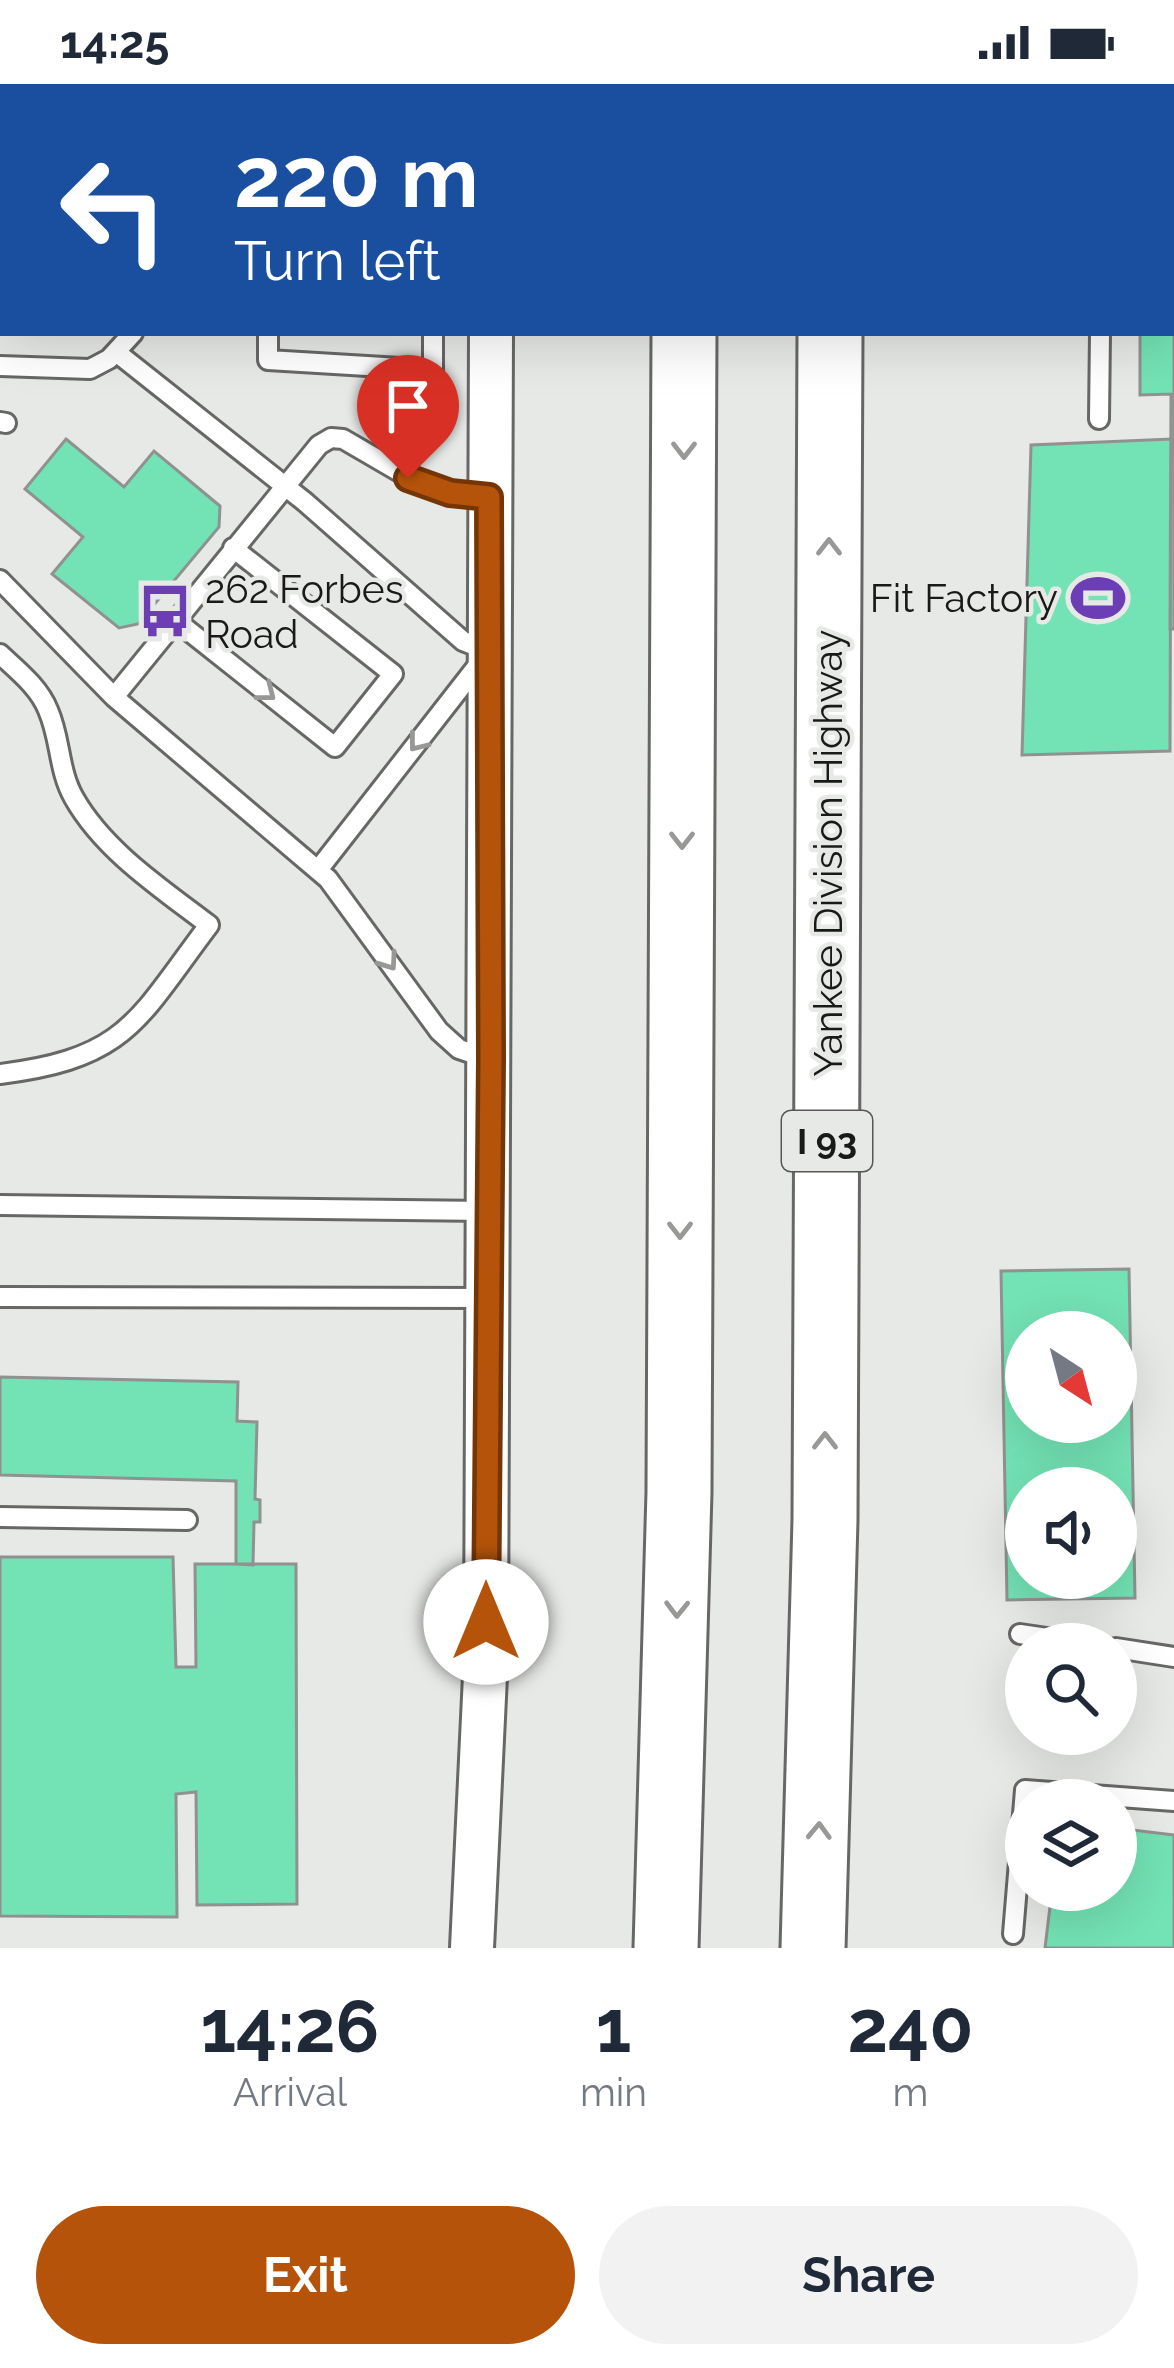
<!DOCTYPE html>
<style>
body{margin:0;font-family:Raleway,sans-serif;background:#f2f2f3;color:#1f2937;height:100vh;display:flex;flex-direction:column;font-size:45px;white-space:nowrap}
*{box-sizing:border-box;margin:0}
p{font-size:39px;color:#747a83}
.icon{flex:none;width:66px;height:66px;fill:none;stroke:currentColor;stroke-width:2;stroke-linecap:round;stroke-linejoin:round}
.map{position:relative;height:1864px;overflow:hidden}
.details{display:flex;flex-direction:column;background:#fff;flex:1}
.details>*{flex:none}
.banner{position:absolute;left:0px;top:0px;width:1176px;height:252px;box-shadow:0 12px 48px #0002;background:#1a4fa0;color:#fff;overflow:hidden}
.needle{width:78px;rotate:144deg}
.buttons{position:absolute;left:1005px;top:1227px;display:grid;gap:24px}
.buttons a{display:grid;place-items:center;width:132px;height:132px;border-radius:50%;background:#fff;box-shadow:0 12px 48px #0002;font-size:60px}
.pin{position:absolute;display:grid;place-items:center;width:102px;height:102px;color:#fff;margin:-123px -51px;border-radius:50% 50% 50% 0;rotate:-45deg;box-shadow:0 0 12px #0007}
.pin .icon{rotate:45deg}
.me{position:absolute;width:132px;margin:-66px;rotate:0deg;stroke-linejoin:round;filter:drop-shadow(0 0 9px #0008)}
.turn{display:flex;align-items:center;gap:42px;height:252px;padding:0 36px;font-size:54px}
.turn .icon{width:156px;height:156px;stroke-width:2.5}
.turn b{display:block;font-size:84px;line-height:102px}
.eta{display:flex;justify-content:space-evenly;align-items:center;height:204px;text-align:center}
.eta b{font-size:72px;font-weight:700;line-height:84px}
.action{display:flex;gap:24px;margin-top:auto;padding:24px 36px}
.action a{flex:1;height:138px;border-radius:72px;background:#b45309;color:#fff;font-size:48px;font-weight:700;line-height:138px;text-align:center}
.action a+a{background:#f2f2f3;color:#1f2937}
.status{display:flex;justify-content:space-between;align-items:center;height:84px;padding:0 60px;background:#fff;direction:ltr}
.status svg{height:33px;fill:currentColor}
.map>svg:first-child{display:block}
</style>
<div class="status"><b>14:25</b><svg viewBox="0 0 49 12"><path d="M0 12V9h3v3zM5 12V6h3v6zM10 12V3h3v9zM15 12V0h3v12zM26 1h20v11H26zM47 4h2v5h-2z"/></svg></div>
<div class="map">
<svg width="1174" height="1864" viewBox="0 0 1174 1864">
<rect width="100%" height="100%" fill="#e7e9e6"/>
<!-- building -->
<path fill="#73e2b4" stroke="#8f9290" stroke-width="3" fill-rule="evenodd" d="M1140 0H1174V545H1170L1171 310 1140 311V249H1173V3Z
M66 355 124 403 154 367 220 422 219 443 138 540 119 544 52 490 83 453 25 405Z
M1171 355 1170 667 1022 671 1031 361Z
M1129 1185 1135 1514 1007 1516 1001 1187ZM1026 1248H1116V1338H1026ZM1026 1404H1116V1494H1026Z
M0 1293 238 1298 237 1337 257 1338 255 1415 260 1416V1438H254L253 1481 236 1480V1397L0 1391Z
M0 1473H173L176 1583H196L195 1480H296L297 1820 197 1821 196 1708 176 1710 177 1833 0 1832Z
M1116 1744 1174 1751V1864H1045L1052 1806H1116Z"/>
<g fill="none" stroke-linecap="round" stroke-linejoin="round">
<defs>
<path id="service" d="M434 3V0
M1078 3V0
M268 249V276L433 286V249
M116 268 305 418 463 557 489 567 318 786
M0 282 90 285 109 275 133 249
M1099 335 1100 249
M0 338 6 339
M0 496 114 613
M175 536 335 663 393 590 233 464
M0 570C17 586 39 603 48 626 61 655 58 686 74 714 104 767 162 805 209 841 137 936 128 974 0 990
M486 974 459 965 439 947 328 795 114 613 319 361 331 354 343 355 422 401 450 409 489 413
M0 1121 487 1127
M0 1213 487 1214
M0 1433 187 1436
M1020 1550 1088 1560
M1116 1564 1174 1573
M1013 1850 1025 1706 1174 1717"/>
<path id="tertiary" d="M492 0V3
M472 1864 486 1571 491 249"/>
<path id="motorway" d="M685 3V0
M831 3V0
M666 1864 679 1408 684 249
M813 1864 825 1436 830 249"/>
</defs>
<!-- service casing -->
<use href="#service" stroke="#676866" stroke-width="24"/>
<!-- tertiary casing -->
<use href="#tertiary" stroke="#676866" stroke-width="48"/>
<!-- motorway casing -->
<use href="#motorway" stroke="#676866" stroke-width="69"/>
<!-- service -->
<use href="#service" stroke="#fff" stroke-width="18"/>
<!-- tertiary -->
<use href="#tertiary" stroke="#fff" stroke-width="42"/>
<!-- motorway -->
<use href="#motorway" stroke="#fff" stroke-width="63"/>
</g>
<!-- one-way arrows -->
<defs><path id="oneway-chevron" d="M-2-3.5L2.5 0L-2 3.5" fill="none" stroke-width="1.6" stroke-linecap="round" stroke-linejoin="round" transform="scale(3)"/></defs>
<g stroke="#989897">
<use href="#oneway-chevron" transform="translate(684 366) rotate(90)"/>
<use href="#oneway-chevron" transform="translate(829 463) rotate(-90)"/>
<use href="#oneway-chevron" transform="translate(267 609) rotate(38)"/>
<use href="#oneway-chevron" transform="translate(417 659) rotate(128)"/>
<use href="#oneway-chevron" transform="translate(682 756) rotate(90)"/>
<use href="#oneway-chevron" transform="translate(389 878) rotate(55)"/>
<use href="#oneway-chevron" transform="translate(680 1146) rotate(90)"/>
<use href="#oneway-chevron" transform="translate(825 1357) rotate(-90)"/>
<use href="#oneway-chevron" transform="translate(677 1525) rotate(91)"/>
<use href="#oneway-chevron" transform="translate(819 1747) rotate(-88)"/>
</g>
<g fill="none" stroke-linecap="round" stroke-linejoin="round">
<defs>
<path id="route" d="M408 394 450 409 489 413 491 974 486 1538"/>
</defs>
<!-- route casing -->
<use href="#route" stroke="#753606" stroke-width="30"/>
<!-- route -->
<use href="#route" stroke="#b45309" stroke-width="21"/>
</g>
<!-- icons -->
<defs>
<symbol id="stadium-bare" viewBox="-9 -9 18 18"><path d="M0-5a6.5 5 0 1 0 0 10a6.5 5 0 1 0 0-10ZM-3.5-1.8h7v3.6h-7Z" fill="#6c3eb5" stroke="#e7e9e6" stroke-width="2.5" paint-order="stroke"/></symbol>
<symbol id="bus-bare" viewBox="-9 -9 18 18"><path d="M-5-6H5V4H4V6H2V4H-2V6H-4V4H-5ZM-3.5-4V0h7V-4ZM-3.5 1.2v1.5H-2V1.2ZM2 1.2v1.5H3.5V1.2Z" fill="#6c3eb5" stroke="#e7e9e6" stroke-width="2.5" paint-order="stroke"/></symbol>
</defs>
<g fill-rule="evenodd">
<use href="#stadium-bare" x="1060" y="476" width="76" height="76"/>
<use href="#bus-bare" x="127" y="489" width="76" height="76"/>
</g>
<g text-anchor="middle" dominant-baseline="central" stroke-width="9" stroke-linejoin="round" paint-order="stroke">
<!-- shield labels -->
<rect fill="#e7e9e6" stroke="#575856" stroke-width="3" x="782" y="1027" width="90" height="60" rx="9"/>
<g font-size="36" font-weight="bold" fill="#191a18">
<text x="827" y="1057">I 93</text>
</g>
<!-- poi labels -->
<g font-size="39" fill="#191a18" stroke="#e7e9e6" text-anchor="start">
<text x="205" y="505">262 Forbes<tspan x="205" dy="45">Road</tspan></text>
<text x="1058" y="514" text-anchor="end">Fit Factory</text>
</g>
<!-- street labels -->
<g font-size="39" fill="#191a18" stroke="#e7e9e6">
<text transform="translate(828 769) rotate(-90)">Yankee Division Highway</text>
</g>
</g>
</svg>
<div class="buttons">
<a><svg class="needle" viewBox="-14 -14 28 28"><path d="M0-13l5 13h-10z" fill="#e53935"/><path d="M0 13l5-13h-10z" fill="#747a83"/></svg></a>
<a><svg class="icon" aria-label="sound" viewBox="0 0 24 24"><path d="M4 9h4l5-4v14l-5-4H4zM17 9q2 3 0 6"/></svg></a>
<a><svg class="icon" aria-label="search" viewBox="0 0 24 24"><circle cx="10" cy="10" r="6"/><path d="M15 15l6 6"/></svg></a>
<a><svg class="icon" aria-label="layers" viewBox="0 0 24 24"><path d="M12 4l9 5-9 5-9-5zM3 14l9 5 9-5"/></svg></a>
</div>
<div class="pin" style="left:408px;top:394px;background:#d93025"><svg class="icon" aria-label="arrive" viewBox="0 0 24 24"><path d="M6 21V4h12l-3 4 3 4H6"/></svg></div>
<svg class="me" style="left:486px;top:1538px" viewBox="-20 -20 40 40"><circle r="19" fill="#fff"/><path d="M0-13L10 11 0 6-10 11z" fill="#b45309"/></svg>
<div class="banner">
<div class="turn"><svg class="icon" aria-label="left" viewBox="0 0 24 24"><path d="M17 20v-9H6M10 6l-5 5 5 5"/></svg><div><b>220 m</b>Turn left</div></div>
</div>
</div>
<section class="details">
<div class="eta">
<div><b>14:26</b><p>Arrival</p></div>
<div><b>1</b><p>min</p></div>
<div><b>240</b><p>m</p></div>
</div>
<div class="action"><a>Exit</a><a>Share</a></div>
</section>
